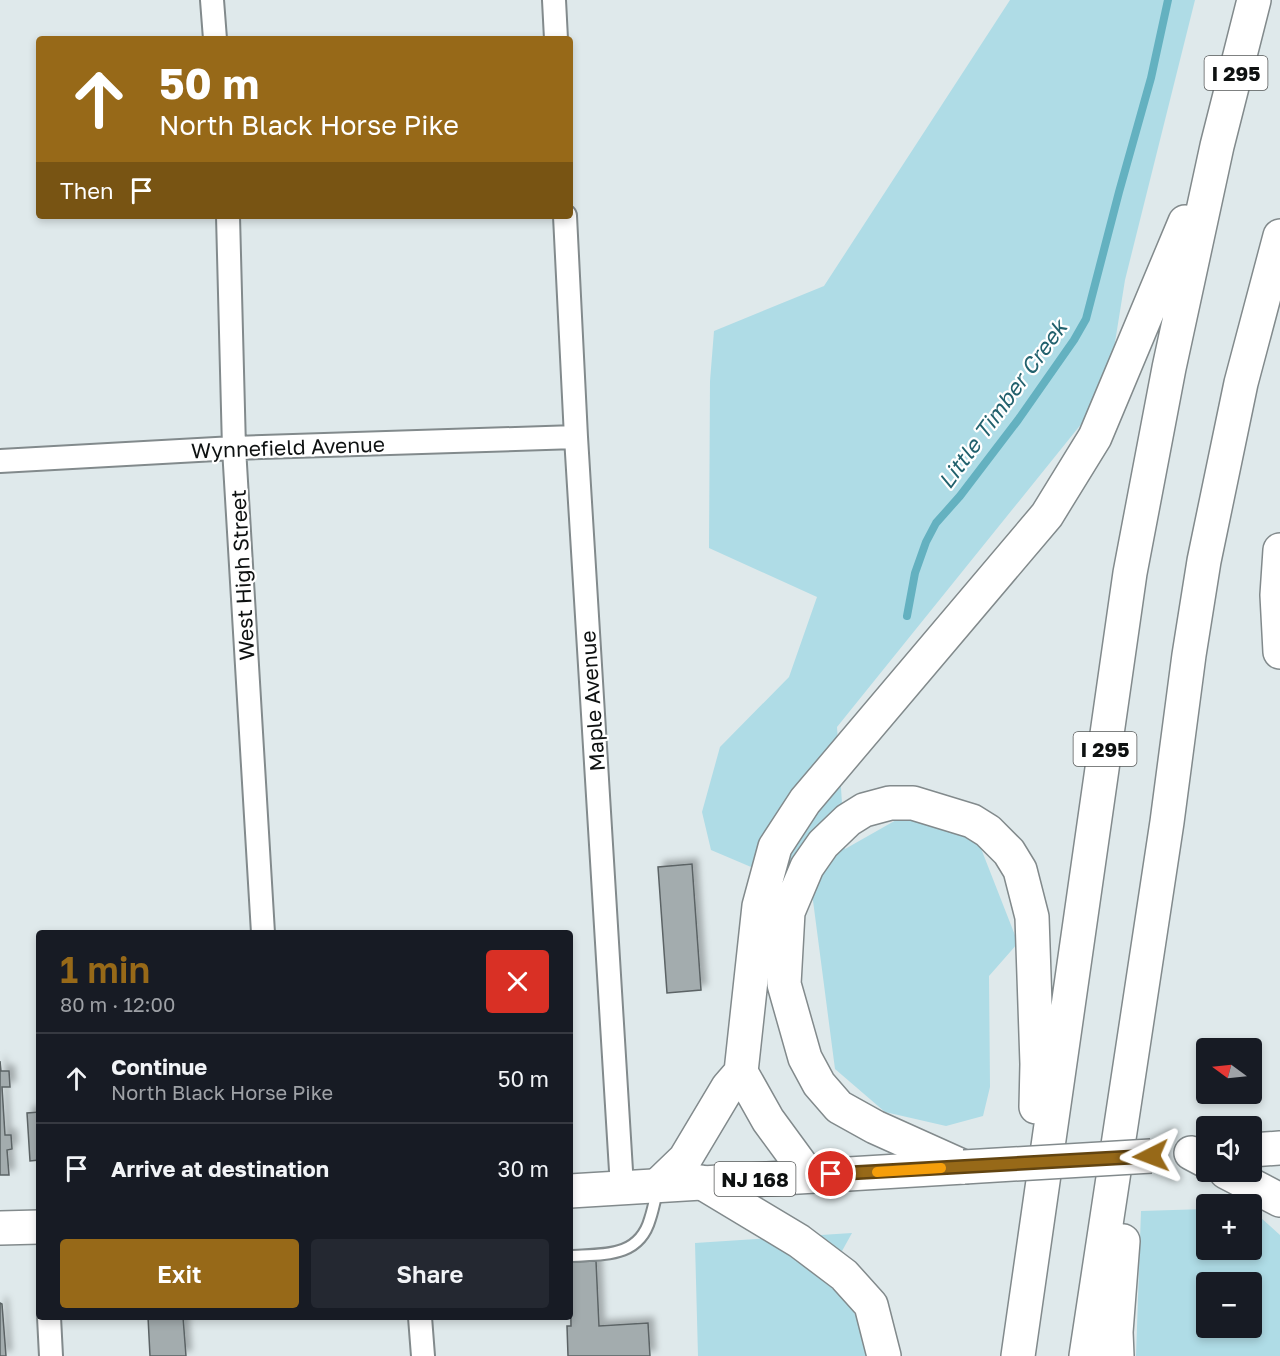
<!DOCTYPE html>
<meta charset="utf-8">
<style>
body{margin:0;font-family:"Golos Text",sans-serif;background:#242831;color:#f1f3f6;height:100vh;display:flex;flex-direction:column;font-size:22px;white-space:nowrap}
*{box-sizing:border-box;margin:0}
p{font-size:20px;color:#9ea1a6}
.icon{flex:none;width:33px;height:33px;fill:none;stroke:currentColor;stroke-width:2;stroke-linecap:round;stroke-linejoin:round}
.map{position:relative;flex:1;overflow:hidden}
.sheet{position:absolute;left:36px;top:930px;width:537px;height:390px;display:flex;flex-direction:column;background:#171b24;border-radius:6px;box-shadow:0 3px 9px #0003}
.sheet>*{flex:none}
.banner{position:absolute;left:36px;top:36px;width:537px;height:183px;border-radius:6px;box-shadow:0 3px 9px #0003;background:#976918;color:#fff;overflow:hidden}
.needle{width:39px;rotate:285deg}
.controls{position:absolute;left:1196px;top:1038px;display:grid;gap:12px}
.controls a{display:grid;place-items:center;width:66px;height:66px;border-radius:6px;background:#171b24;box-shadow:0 3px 9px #0003;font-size:30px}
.pin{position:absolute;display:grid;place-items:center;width:51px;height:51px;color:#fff;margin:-26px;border:3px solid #fff;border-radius:50%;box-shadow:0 2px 6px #0007}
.me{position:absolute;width:66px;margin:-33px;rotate:267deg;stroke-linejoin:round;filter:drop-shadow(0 0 4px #0008)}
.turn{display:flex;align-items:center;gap:21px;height:126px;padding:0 24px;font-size:27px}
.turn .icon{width:78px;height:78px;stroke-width:2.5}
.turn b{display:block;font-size:42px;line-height:51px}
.then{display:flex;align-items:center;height:57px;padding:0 24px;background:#0003;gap:12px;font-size:22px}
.round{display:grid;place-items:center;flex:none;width:63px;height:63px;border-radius:6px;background:#242831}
.headline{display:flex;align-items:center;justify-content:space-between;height:102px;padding:0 24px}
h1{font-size:36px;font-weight:600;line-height:45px;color:#976918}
.action{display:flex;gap:12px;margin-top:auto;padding:12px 24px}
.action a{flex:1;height:69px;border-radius:6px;background:#976918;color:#fff;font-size:24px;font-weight:600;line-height:69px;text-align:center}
.action a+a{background:#242831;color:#f1f3f6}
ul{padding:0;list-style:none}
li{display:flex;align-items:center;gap:18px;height:90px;padding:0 24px;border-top:2px solid #363941}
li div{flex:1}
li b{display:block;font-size:22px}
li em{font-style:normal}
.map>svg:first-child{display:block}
</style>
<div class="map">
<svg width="1280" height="1356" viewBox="0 0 1280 1356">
<defs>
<filter id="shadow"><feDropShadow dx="5.5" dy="-5.5" stdDeviation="3" flood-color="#0004"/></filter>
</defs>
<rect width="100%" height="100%" fill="#dfe9eb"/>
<!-- green -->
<path fill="#afdce6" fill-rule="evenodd" d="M1010 0H1195L1125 280 1107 392 837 727 845 849 905 815 973 828 1018 943 989 976 990 1087 983 1116 946 1126 885 1112 835 1069 812 893 711 850 702 812 720 747 789 677 817 597 709 548 710 381 714 331 824 286Z
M1206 1209V1250H1251V1209L1280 1235V1356H1136L1141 1211ZM1206 1282H1251V1328H1206Z
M852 1233 832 1269 876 1356H698L695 1243Z"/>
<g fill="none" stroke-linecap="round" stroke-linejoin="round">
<!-- stream -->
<path stroke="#64b1c0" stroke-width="8" d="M907 616 915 573 926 542 936 523 960 496 1018 420 1074 340 1086 319 1119 192 1151 78 1168 0"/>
</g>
<!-- building -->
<path fill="#a3acae" stroke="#5b6365" stroke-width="1.5" filter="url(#shadow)" d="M692 864 701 990 667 993 658 867Z
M0 1061 1 1071H9L10 1087H2L5 1135H11L12 1149 7 1150 9 1175H0Z
M39 1112V1160L30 1161 27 1113Z
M596 1261 599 1326 648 1323 650 1356H568L567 1326H571L570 1262Z
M0 1303 2 1304 6 1356H0Z
M148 1317H183L186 1356H150Z"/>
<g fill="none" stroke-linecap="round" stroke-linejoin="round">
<defs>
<path id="service" d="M570 1256C603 1254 639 1258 650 1219 653 1210 655 1200 657 1191"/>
<path id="minor" d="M212 0 215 39
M554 0 556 39
M228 216 234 448 263 933
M565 216 576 437 622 1187
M0 461 234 448 576 437
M49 1317 51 1356
M420 1317 423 1356"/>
<path id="primary" d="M1251 1150 1280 1148
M570 1191 964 1167
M0 1228 39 1227"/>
<path id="motorway" d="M1280 550 1277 595 1280 652
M741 1072 768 1120 809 1176
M1191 1153 1206 1161
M964 1167 875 1127 839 1107 819 1084 805 1058 784 984 788 912 807 867 823 844 848 820 864 810 890 803H913L972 821 988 831 1009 852 1020 870 1032 917 1037 1064 1036 1107
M1226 1172 1280 1200
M701 1182 799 1241 844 1275 871 1305 884 1356
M658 1185 685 1159 728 1087 741 1072 759 906 775 847 805 801 1047 515 1095 437 1185 222
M1018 1356 1130 573 1169 368 1217 146 1254 0
M1086 1356 1167 822 1189 655 1204 561 1241 383 1280 236
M1117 1356 1116 1332 1123 1241"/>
</defs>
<!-- service casing -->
<use href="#service" stroke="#828a8c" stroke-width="14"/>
<!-- minor casing -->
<use href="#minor" stroke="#828a8c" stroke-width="26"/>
<!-- primary casing -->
<use href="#primary" stroke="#828a8c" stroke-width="36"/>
<!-- motorway casing -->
<use href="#motorway" stroke="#828a8c" stroke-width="36"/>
<!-- service -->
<use href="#service" stroke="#fff" stroke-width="10"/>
<!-- minor -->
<use href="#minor" stroke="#fff" stroke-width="22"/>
<!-- primary -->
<use href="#primary" stroke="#fff" stroke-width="33"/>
<!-- motorway -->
<use href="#motorway" stroke="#fff" stroke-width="33"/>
<defs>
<path id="primary-bridge" d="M964 1167 1151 1156"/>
</defs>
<!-- primary-bridge casing -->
<use href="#primary-bridge" stroke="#828a8c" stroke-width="36" stroke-linecap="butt"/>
<!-- primary-bridge -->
<use href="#primary-bridge" stroke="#fff" stroke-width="33"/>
</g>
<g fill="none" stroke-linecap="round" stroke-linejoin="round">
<defs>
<path id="route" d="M831 1174 1151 1156"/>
</defs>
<!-- route casing -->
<use href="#route" stroke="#624410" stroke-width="15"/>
<!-- route -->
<use href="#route" stroke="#976918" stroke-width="10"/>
<!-- slow -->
<path stroke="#f59e0b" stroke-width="10" d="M877 1172 941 1168"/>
</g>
<g text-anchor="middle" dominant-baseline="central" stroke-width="4.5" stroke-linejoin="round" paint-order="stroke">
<!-- shield labels -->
<g fill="#fff" stroke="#565858" stroke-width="1.5">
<rect x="1204.5" y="56" width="63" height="34" rx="4.5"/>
<rect x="1073.5" y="732" width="63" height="34" rx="4.5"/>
<rect x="714.5" y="1162" width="81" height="34" rx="4.5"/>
</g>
<g font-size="20" font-weight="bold" fill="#0e1111">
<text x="1236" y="73">I 295</text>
<text x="1105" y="749">I 295</text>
<text x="755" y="1179">NJ 168</text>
</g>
<!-- street labels -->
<g font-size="21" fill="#0e1111" stroke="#fff">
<text transform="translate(288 447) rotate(-2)">Wynnefield Avenue</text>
<text transform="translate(242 575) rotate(-93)">West High Street</text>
<text transform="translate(592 701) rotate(-94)">Maple Avenue</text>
</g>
<!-- water labels -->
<g font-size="22" font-style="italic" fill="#22616d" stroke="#fff">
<text transform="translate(1002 404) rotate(-54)">Little Timber Creek</text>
</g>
</g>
</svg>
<div class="controls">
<a><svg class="needle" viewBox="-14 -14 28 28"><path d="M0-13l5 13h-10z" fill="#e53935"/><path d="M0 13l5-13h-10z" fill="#9ea1a6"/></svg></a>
<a><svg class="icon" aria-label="sound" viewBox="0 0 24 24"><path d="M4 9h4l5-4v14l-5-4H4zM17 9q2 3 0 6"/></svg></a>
<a>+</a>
<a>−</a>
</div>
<div class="pin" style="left:831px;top:1174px;background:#d93025"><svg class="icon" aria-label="arrive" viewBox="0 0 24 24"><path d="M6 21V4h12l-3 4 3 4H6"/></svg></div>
<svg class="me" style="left:1151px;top:1156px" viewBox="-20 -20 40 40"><path d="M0-17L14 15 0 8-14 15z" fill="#976918" stroke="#fff" stroke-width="4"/></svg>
<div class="banner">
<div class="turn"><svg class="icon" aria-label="ahead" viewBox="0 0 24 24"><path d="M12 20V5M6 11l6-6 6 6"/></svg><div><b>50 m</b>North Black Horse Pike</div></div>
<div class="then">Then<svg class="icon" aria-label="arrive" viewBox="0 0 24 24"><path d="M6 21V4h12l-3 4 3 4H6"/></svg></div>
</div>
<section class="sheet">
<div class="headline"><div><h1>1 min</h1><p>80 m · 12:00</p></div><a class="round" style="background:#d93025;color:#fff"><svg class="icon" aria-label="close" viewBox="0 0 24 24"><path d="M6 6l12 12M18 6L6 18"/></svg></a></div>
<ul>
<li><svg class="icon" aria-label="ahead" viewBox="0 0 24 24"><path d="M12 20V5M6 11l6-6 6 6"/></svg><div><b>Continue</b><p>North Black Horse Pike</p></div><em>50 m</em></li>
<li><svg class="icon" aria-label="arrive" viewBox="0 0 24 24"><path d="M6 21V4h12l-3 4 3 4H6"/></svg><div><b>Arrive at destination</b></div><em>30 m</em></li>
</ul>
<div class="action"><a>Exit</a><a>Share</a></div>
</section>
</div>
